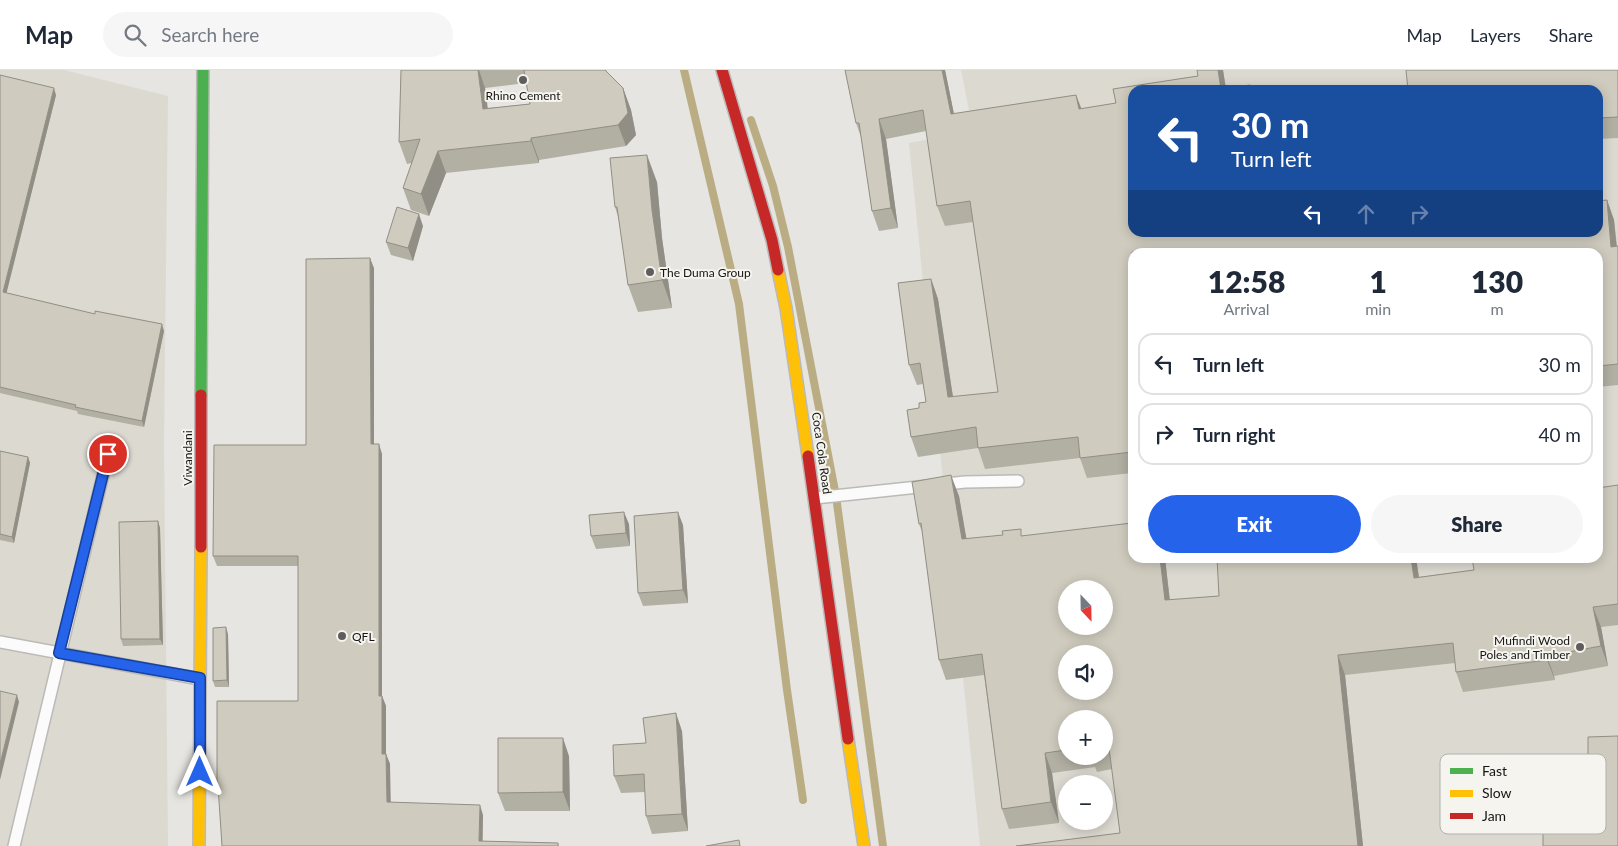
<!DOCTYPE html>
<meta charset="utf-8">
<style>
body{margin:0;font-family:Lato,sans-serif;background:#f6f6f7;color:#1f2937;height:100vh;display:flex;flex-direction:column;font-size:19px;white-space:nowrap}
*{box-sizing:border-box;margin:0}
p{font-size:16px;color:#747a83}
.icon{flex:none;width:28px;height:28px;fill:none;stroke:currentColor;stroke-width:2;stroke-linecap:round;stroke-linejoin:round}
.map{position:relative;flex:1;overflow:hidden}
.sheet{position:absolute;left:1128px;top:178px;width:475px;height:315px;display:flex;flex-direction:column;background:#fff;border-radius:15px;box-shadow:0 2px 12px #0003}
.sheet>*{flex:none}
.banner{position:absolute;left:1128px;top:15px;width:475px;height:152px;border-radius:15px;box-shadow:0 2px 12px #0003;background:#1a4fa0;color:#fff;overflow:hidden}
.needle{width:32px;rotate:158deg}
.controls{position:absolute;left:1058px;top:510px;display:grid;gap:10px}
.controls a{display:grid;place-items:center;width:55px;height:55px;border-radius:50%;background:#fff;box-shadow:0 2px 12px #0003;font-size:25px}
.pin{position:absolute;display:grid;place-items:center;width:42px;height:42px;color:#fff;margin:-21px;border:2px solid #fff;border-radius:50%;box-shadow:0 1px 5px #0007}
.me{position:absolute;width:55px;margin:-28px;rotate:0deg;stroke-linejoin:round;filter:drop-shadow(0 0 4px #0008)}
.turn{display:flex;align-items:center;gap:18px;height:105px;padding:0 20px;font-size:22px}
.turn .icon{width:65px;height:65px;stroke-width:2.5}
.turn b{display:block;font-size:35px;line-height:42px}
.lanes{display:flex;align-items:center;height:48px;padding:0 20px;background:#0003;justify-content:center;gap:25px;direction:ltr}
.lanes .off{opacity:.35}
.eta{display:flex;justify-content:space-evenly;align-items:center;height:85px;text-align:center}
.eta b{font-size:30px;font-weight:800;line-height:35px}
.cta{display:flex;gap:10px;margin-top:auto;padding:10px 20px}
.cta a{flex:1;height:58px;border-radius:30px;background:#2563eb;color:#fff;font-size:20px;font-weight:800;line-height:58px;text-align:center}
.cta a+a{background:#f6f6f7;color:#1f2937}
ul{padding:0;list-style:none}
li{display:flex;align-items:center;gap:15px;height:62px;margin:0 10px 8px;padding:0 10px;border:2px solid #e0e1e3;border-radius:15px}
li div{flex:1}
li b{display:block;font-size:19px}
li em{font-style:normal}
header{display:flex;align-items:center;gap:30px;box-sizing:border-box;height:70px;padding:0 25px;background:#fff;border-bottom:1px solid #e0e1e3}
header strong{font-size:24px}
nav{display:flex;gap:28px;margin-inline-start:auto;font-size:18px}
.search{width:350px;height:45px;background:#f6f6f7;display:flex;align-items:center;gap:12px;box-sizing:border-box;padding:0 18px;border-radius:28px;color:#747a83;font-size:19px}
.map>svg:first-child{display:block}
</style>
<header>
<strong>Map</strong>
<div class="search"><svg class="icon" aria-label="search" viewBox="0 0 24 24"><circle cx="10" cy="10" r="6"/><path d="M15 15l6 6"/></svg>Search here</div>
<nav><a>Map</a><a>Layers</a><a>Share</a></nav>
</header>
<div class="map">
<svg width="1618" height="776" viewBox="0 0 1618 776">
<rect width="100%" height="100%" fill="#e7e5e2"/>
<!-- built -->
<path fill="#dcd9d1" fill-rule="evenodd" d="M0 0H64L168 26 164 374 168 776H0Z
M961 0H1618V776H980L909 73 973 61ZM1132 20H1598V162H1132ZM1132 182H1598V488H1132ZM1066 519H1104V556H1066ZM1066 584H1104V621H1066ZM1066 649H1104V686H1066ZM1066 714H1104V751H1066Z"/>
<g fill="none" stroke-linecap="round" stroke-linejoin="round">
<!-- stream -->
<path stroke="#bbad83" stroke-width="8" d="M684 0 739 234 787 620 803 730
M751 50 773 116 788 177 836 426 883 776"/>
<defs>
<path id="lane" d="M815 428 965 412 1018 411
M0 572 200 609
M14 776 108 384"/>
<path id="fast" d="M201 325 203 0"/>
<path id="slow" d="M778 200 786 238 808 386
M848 669 864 776
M199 776 201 477"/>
<path id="jam" d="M722 0 772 170 778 200
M808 386 848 669
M201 477V325"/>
</defs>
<!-- lane casing -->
<use href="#lane" stroke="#bbbab8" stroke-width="14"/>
<!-- fast casing -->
<use href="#fast" stroke="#bbbab8" stroke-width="14"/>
<!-- slow casing -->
<use href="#slow" stroke="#bbbab8" stroke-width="14"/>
<!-- jam casing -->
<use href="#jam" stroke="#bbbab8" stroke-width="14"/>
<!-- lane -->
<use href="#lane" stroke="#fbfbfb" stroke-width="11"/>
<!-- fast -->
<use href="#fast" stroke="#4caf50" stroke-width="11"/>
<!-- slow -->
<use href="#slow" stroke="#ffc107" stroke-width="11"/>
<!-- jam -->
<use href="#jam" stroke="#c62828" stroke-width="11"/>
</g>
<!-- wall -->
<path fill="#b2afa3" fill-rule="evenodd" d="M401 0H607L606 1 623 18 631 40 636 65 626 76 539 90V93L446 103 429 146 411 140 403 118 412 93 407 94 399 72ZM526 13 530 34 488 38 485 18Z
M845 0H945L954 44 1076 25 1081 39 1116 33 1113 19 1198 6 1197 0H1223L1226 18 1250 15 1251 20H1132V162H1598V131L1607 130 1614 150 1617 176H1618V315L1598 317V182H1132V403L1087 408 1080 388 985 399 978 378 918 387 911 367 907 340 919 338V333L926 332 923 314 917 315 909 295 898 213 931 209 938 229 953 327 998 322 973 152 945 156 937 136 926 61 886 69 898 158 879 161 872 141 861 67 856 53Z
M1618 0V68L1598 69V20Z
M0 5 56 25 6 223 164 261 144 357 78 344 77 341 0 323Z
M657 112 662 168 672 238 638 242 628 215 619 150 615 137Z
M423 156 413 191 391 185 386 172Z
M374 198V374L382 384V626L386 636V684L390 694V732L483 745V771L558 773 559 776H222L219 721 217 716 298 631V496H217L213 486 306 375Z
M0 381 28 387 30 393 14 473 0 470Z
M1618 415V555L1601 557 1608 596 1554 606 1555 610 1463 622 1456 602 1455 593 1345 605 1363 776H1016L1120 763 1112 699 1097 702 1095 697 1052 703 1059 753 1009 759 1002 739 984 605 946 610 939 590 923 464 919 454 959 426 966 469 1023 466 1132 488H1165L1170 530 1219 526 1217 488H1416L1419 507 1474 500ZM1066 649H1104V686H1066Z
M158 451 160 458 163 575 123 576 121 569Z
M629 454 630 476 596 479 591 466Z
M683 455 688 533 643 536 638 523Z
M228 564 229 617H215L213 611Z
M682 661 688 761 652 764 646 746 645 722 621 723 614 706 646 673Z
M569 686 570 741H505L498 723Z"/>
<!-- shaded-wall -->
<path fill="#918e85" d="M478 0H479L485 18 490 61 483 39Z
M942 0H945L958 64 951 44Z
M1218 0H1223L1226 20H1221Z
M54 18 56 25 5 229 3 222Z
M623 18 631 40 636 65 626 76 618 55Z
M1076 25 1084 45 1079 39Z
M879 49 886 69 898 158 891 138Z
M531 68 539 90V93L531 71Z
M438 81 446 103 429 146 421 124Z
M647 85 657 112 662 168 672 238 662 210 652 140Z
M1607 130 1614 150 1618 191 1611 177Z
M419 144 423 156 413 191 408 178Z
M370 188 374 198V384L371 374Z
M931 209 938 229 956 347 948 327Z
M162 254 164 261 144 357 142 351Z
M379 374 382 384V636L379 626Z
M28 387 30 393 14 473 12 467Z
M951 405 959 426 970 489 962 469Z
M624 442 629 454 630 476 626 463Z
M678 442 683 455 688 533 683 520Z
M158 451 160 458 163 575 160 569Z
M1160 488H1165L1172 551 1165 530Z
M1411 488H1416L1422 528 1414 508Z
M1593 537 1601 557 1608 596 1601 576Z
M226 557 228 564 229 617 227 610Z
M1338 585 1345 605 1363 776H1358Z
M1547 586 1554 606 1555 610 1547 590Z
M17 625 19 632 0 710V694Z
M382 626 386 636V694L382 684Z
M676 643 682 661 688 761 682 744Z
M563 668 569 686 570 741 563 722Z
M1045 683 1052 703 1059 753 1051 732Z
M386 684 390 694 391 742 387 732Z
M480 735 483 745 482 776 479 771Z"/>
<!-- building -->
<path fill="#cfcbbe" stroke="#918e85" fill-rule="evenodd" d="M401 0H478L483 39 530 34 524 0H605L623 18 628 43 618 55 531 68V71L438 81 421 124 403 118 420 69 399 72Z
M845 0H942L951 44 1076 25 1079 39 1116 33 1113 19 1198 6 1197 0H1218L1221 19 1250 15V20H1132V162H1598V131L1607 130 1611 177 1618 176V294L1598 296V182H1132V382L1080 388 1078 367 978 378 976 357 911 367 907 340 919 338V333L926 332 920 293 909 295 898 213 931 209 948 327 998 322 970 131 937 136 923 40 879 49 891 138 872 141 859 53H856Z
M1406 0H1618V47L1598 48V20H1408Z
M0 5 54 18 3 222 95 244V241L162 254 142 351 75 337 76 335 0 317Z
M647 85 652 140 662 210 628 215 617 137H615L610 88Z
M397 137 419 144 408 178 386 172Z
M370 188 371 374H379V626H382V684H386L387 732 480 735 479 771 558 773V776H222L218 716H217V631H298V486H213L214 375H306V189Z
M0 381 28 387 12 467 0 464Z
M951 405 962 469 1003 465 1002 461 1021 459V466L1132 453V488H1160L1165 530 1219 526 1217 488H1411L1414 508 1474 500 1472 488H1598V418L1618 415V534L1593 537 1601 576 1547 586V590L1456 602 1453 573 1338 585 1358 776H1016L1120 763 1109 678 1104 679V649H1066V680L1045 683 1051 732 1002 739 982 584 939 590 921 453 919 454 912 412ZM1066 519H1104V556H1066ZM1066 584H1104V621H1066Z
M624 442 626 463 591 466 589 445Z
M678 442 683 520 638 523 634 446Z
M158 451 160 569H121L119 452Z
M226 557 227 610 213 611V558Z
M0 621 17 625 0 694Z
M676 643 682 744 646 746 644 704 614 706 613 675 646 673 643 648Z
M1618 666V776H1543V751L1573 750 1572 686H1588V667Z
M498 668H563V722L498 723Z
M739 770 740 776H706Z"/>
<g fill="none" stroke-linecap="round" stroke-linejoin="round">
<defs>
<path id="route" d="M108 384 59 583 200 608V702"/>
</defs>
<!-- route casing -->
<use href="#route" stroke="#184099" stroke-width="12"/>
<!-- route -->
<use href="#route" stroke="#2563eb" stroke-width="9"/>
</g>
<!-- markers -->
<g fill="#5f5e5c" stroke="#f5f4ef" stroke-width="2">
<circle cx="523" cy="10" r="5"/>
<circle cx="650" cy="202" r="5"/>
<circle cx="342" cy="566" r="5"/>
<circle cx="1580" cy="577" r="5"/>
</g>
<g text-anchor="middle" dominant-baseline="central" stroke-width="4" stroke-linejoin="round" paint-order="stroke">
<!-- poi labels -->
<g font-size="12" fill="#161514" stroke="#f5f4ef" text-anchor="start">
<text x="523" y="25" text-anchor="middle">Rhino Cement</text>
<text x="660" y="202">The Duma Group</text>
<text x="352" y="566">QFL</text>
<text x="1570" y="570" text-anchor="end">Mufindi Wood<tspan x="1570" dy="14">Poles and Timber</tspan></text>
</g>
<!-- street labels -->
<g font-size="12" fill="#161514" stroke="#f5f4ef">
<text transform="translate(822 383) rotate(82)">Coca Cola Road</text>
<text transform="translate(187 388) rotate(-90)">Viwandani</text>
</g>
</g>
<!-- legend -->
<rect x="1440" y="684" width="166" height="80" rx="8" fill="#f5f4ef" stroke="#b2b1ad" stroke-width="1"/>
<rect x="1450" y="698" width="23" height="6" fill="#4caf50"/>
<rect x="1450" y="720" width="23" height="7" fill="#ffc107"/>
<rect x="1450" y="743" width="23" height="6" fill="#c62828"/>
<g font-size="14" fill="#161514">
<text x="1482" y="706">Fast</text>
<text x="1482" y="728">Slow</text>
<text x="1482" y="751">Jam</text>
</g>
</svg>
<div class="controls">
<a><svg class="needle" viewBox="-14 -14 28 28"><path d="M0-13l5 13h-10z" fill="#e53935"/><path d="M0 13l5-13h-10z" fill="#747a83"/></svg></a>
<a><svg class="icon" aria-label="sound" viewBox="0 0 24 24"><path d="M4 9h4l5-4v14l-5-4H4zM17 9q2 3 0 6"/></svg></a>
<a>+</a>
<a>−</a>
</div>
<div class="pin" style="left:108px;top:384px;background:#d93025"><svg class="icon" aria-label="arrive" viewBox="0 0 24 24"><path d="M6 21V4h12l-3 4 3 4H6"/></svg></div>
<svg class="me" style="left:200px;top:702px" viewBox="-20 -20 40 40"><path d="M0-17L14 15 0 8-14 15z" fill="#2563eb" stroke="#fff" stroke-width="4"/></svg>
<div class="banner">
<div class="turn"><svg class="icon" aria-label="left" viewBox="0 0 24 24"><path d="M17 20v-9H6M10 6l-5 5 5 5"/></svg><div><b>30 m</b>Turn left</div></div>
<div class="lanes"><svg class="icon" aria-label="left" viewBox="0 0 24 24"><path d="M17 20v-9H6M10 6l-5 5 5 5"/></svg><svg class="icon off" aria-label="ahead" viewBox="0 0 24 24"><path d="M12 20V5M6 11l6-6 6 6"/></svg><svg class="icon off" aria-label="right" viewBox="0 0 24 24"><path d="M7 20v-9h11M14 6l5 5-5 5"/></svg></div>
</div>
<section class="sheet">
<div class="eta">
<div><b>12:58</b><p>Arrival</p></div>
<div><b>1</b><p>min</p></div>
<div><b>130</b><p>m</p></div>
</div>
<ul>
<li><svg class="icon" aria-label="left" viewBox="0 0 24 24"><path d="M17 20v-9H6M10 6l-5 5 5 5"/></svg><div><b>Turn left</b></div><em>30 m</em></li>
<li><svg class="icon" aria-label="right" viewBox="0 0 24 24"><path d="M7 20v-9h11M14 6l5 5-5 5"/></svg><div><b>Turn right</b></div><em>40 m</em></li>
</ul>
<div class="cta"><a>Exit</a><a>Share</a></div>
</section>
</div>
